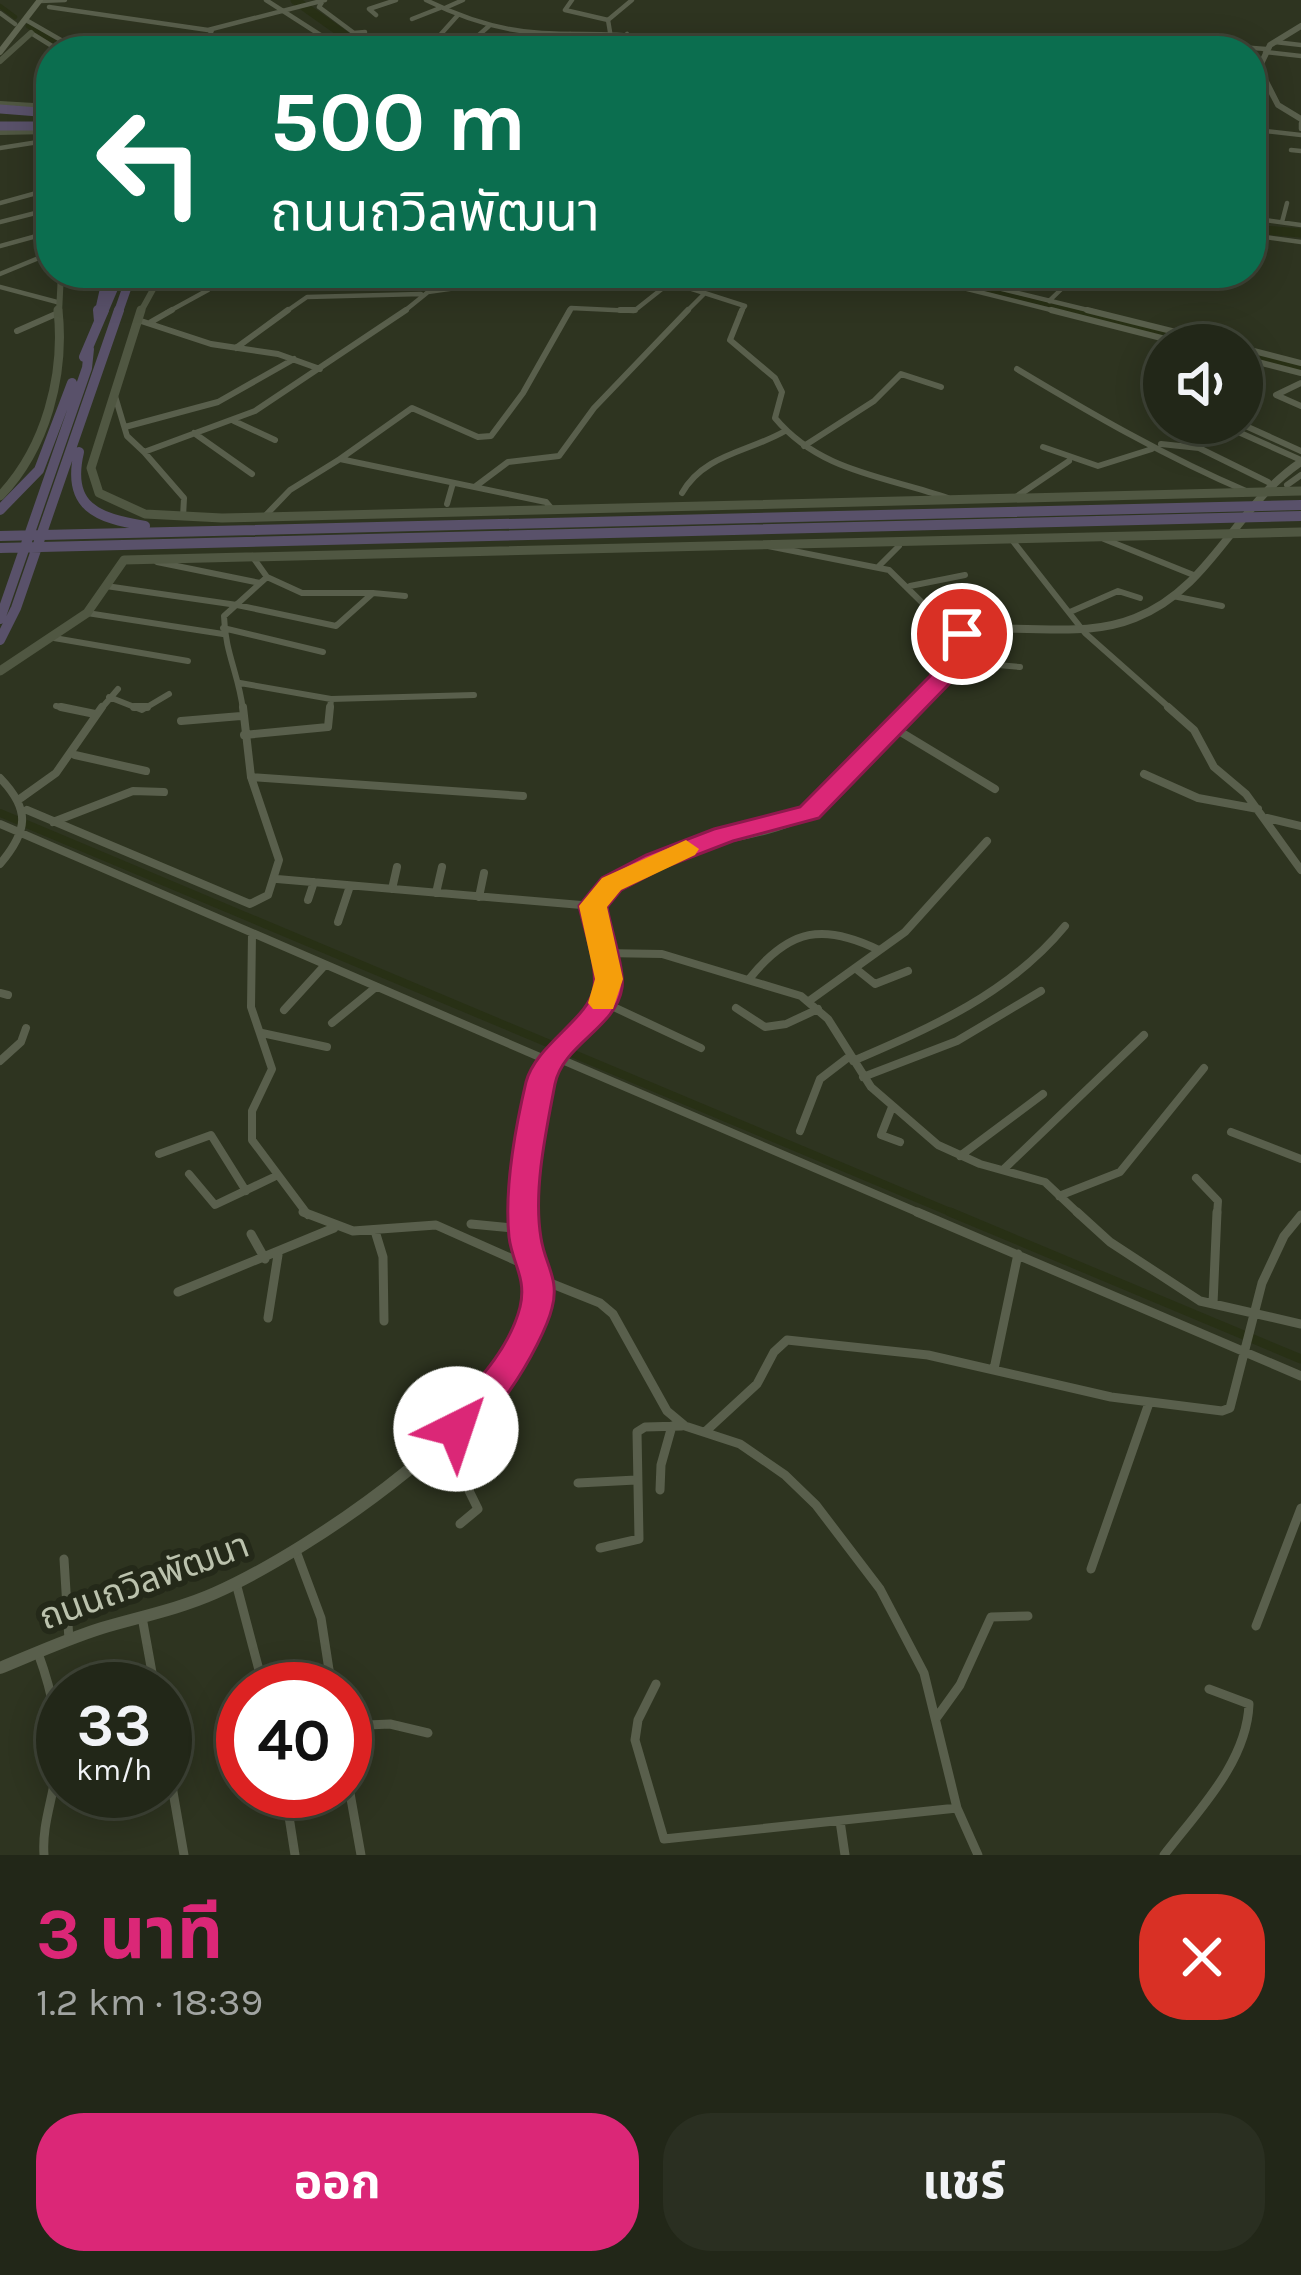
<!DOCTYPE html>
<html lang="th">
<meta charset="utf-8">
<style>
body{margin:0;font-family:Karla,"Noto Sans Thai",sans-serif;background:#2a2f21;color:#f1f3f6;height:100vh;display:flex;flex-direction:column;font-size:45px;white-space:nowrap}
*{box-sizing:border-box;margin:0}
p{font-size:39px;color:#a2a5a2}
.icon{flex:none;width:66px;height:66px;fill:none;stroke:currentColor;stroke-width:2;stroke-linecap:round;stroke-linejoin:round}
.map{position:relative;height:1855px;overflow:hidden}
.panel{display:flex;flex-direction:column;background:#222718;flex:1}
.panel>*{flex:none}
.guide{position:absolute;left:36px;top:36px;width:1230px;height:252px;border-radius:48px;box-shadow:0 6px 30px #0003,0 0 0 3px #3f4437;background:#0b6e4f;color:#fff;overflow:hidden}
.buttons{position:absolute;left:1143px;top:324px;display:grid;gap:24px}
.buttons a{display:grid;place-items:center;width:120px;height:120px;border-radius:50%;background:#222718;box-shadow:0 6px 30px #0003,0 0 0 3px #3f4437;font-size:60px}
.speed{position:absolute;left:36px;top:1662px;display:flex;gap:24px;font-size:60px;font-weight:700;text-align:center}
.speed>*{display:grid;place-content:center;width:156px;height:156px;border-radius:50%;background:#222718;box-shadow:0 6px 30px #0003,0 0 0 3px #3f4437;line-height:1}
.speed small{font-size:30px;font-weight:400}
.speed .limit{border:18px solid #d22;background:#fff;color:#111}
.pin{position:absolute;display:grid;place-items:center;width:102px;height:102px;color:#fff;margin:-51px;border:6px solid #fff;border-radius:50%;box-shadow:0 3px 12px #0007}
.me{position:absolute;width:132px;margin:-66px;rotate:41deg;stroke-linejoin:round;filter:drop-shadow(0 0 9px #0008)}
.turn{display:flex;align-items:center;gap:42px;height:252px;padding:0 36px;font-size:54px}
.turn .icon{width:156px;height:156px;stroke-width:2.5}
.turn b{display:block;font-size:84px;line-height:102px}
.round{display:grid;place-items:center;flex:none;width:126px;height:126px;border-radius:48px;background:#2a2f21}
.headline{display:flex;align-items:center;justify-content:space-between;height:204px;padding:0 36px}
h1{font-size:72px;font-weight:700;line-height:90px;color:#db2777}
.action{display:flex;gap:24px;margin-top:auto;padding:24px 36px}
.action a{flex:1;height:138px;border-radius:48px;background:#db2777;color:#fff;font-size:48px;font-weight:700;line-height:138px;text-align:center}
.action a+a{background:#2a2f21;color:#f1f3f6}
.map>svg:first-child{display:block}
</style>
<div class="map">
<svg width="1301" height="1855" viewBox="0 0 1301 1855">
<rect width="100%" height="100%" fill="#2e3420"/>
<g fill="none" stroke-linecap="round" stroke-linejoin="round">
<!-- canal-far3 -->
<path stroke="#283015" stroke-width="4.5" d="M0 6 15 17
M28 26 70 51
M919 273 1082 313"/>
<!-- canal-far2 -->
<path stroke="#283015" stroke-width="6" d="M1070 310 1210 345
M1242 353 1301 368"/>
<!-- canal-far1 -->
<path stroke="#283015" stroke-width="8" d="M0 813 957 1215"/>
<!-- canal -->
<path stroke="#283015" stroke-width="9" d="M950 1212 1301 1359"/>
<!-- river -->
<path stroke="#283015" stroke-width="9" d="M295 0 350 39 378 51
M1251 229 1301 233"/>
<!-- minor-far3 -->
<path stroke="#595f4c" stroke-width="4.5" d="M266 0 322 36 365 51
M426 0C462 18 501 31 542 33 596 36 647 29 698 51
M572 0 565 10 608 20 610 32
M40 1 65 0
M322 2 319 7 354 33 365 32
M49 7 208 30 325 0
M445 8 463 0
M0 13 15 24
M376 15 369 9 396 0
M412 19 440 8
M26 20 80 51
M608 20 632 0
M212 30 206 43 221 51
M31 33 60 51
M450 39 441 34 458 15
M477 42 472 41 489 26
M1275 42 1301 45
M256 51 282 40H296
M311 51 318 49
M564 51 576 41 570 34
M605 51 627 34
M725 51 754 45
M934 51 1187 43 1266 49
M1265 52 1301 56
M1301 123V129
M1265 131 1301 135
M0 148 51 140
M1291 150 1301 151
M0 203 51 189
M1251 218 1301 225
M0 222 51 209
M1282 222 1287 203
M1251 235 1301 242
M0 246 51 232
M903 273 1063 313
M936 273 1100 313
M1168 273 1182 278
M0 274 51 253
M675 274 692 289 745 306 740 313
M608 282 615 273
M0 287 57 302
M1049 301 1078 273
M166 313 208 290 193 273
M284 313 307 297 421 294
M402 313 428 292 484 284 508 273
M568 313 571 308 634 311 677 277
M685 313 704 294"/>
<!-- minor-far2 -->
<path stroke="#595f4c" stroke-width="6" d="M620 310H635
M742 310 730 340 775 378 782 392 775 418C820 472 885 476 948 498
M1051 310 1189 345
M1087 310 1228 345
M138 320 211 344 278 354 320 369
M151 322 172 310
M17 331 58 313
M236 348 288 310
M1242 348 1301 363
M1242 358 1301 373
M1017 369C1092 414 1166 457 1246 491
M1301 383 1276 395 1301 406
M115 396 127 436 144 452
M234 421 275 440
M1218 423 1301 460
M1239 423 1301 451
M125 427 218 402 294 359
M194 433 252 474
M1161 444 1199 448 1268 482
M804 446 874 401 901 374 941 387
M1043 447 1098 466 1152 449
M340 459 412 408 478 437 491 436 523 393 570 310
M1287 485 1301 475
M476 486 508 462 559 456 594 408 688 310
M682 493C704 454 749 452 785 431
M1016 497 1069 461
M447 504 453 483
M265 516 290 490 340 459 546 502 551 508
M183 517 184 498 144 452 255 411 406 310
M1104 539 1196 576
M1012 540 1085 633 1172 710
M763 545 889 570 958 638
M157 562 260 583
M879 566 899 546
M106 586 237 605 336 626 373 593H302L267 577
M910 586 965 575
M373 593 405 596
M1173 596 1222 606
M1070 612 1118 591 1140 598
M87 613 223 634
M223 628 323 652
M54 638 188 661
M951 661 1020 667
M240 683 331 699 474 695
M109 697 142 710 169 694
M56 706 76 710
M100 710 118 689
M243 710C239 675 225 653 224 616L267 577 252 556
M330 710 331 699"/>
<!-- minor-far1 -->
<path stroke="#595f4c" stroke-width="8" d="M61 707 95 714
M134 707H147
M1168 707 1194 730 1214 767 1246 794 1301 870
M181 721 241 716
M894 728 995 789
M244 735 328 727 330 707
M75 755 146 771
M1144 774 1198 798 1258 809
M251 777 523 796
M0 778C31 810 28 831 0 864
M21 798 56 773 102 707
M27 810 250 904 268 895 279 860 251 777 243 707
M1267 818 1301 826
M53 822 133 791 164 792
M0 824 549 1061
M277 879 593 906
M392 889 397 867
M436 893 442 867
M479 897 484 873
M308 900 314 882
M338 922 350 886
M252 934 251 1007 272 1069 252 1111V1140L308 1215
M603 953 662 954 801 996 828 1019 871 1087 938 1145 980 1164 1045 1182 1080 1215
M855 968 875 984 908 971
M750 978C790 928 824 923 879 950
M0 993 8 995
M809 1001 905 932 987 841
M603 1002 701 1048
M736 1008 765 1027 786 1024 818 1009
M284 1010 325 965
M332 1023 376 987
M262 1033 327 1047
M553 1056 924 1215
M0 1061 21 1042 26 1028
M853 1061C932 1027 1009 994 1065 926
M863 1077 957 1041 1041 991
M892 1107 881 1135 900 1142
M800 1131 820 1079 850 1056
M1231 1132 1301 1159
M159 1154 211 1135 246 1191
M960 1156 1043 1094
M1005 1168 1144 1035
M189 1174 215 1205 276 1176
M1196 1178 1218 1201 1217 1215
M1059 1196 1120 1172 1204 1068"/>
<!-- minor -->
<path stroke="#595f4c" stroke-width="9" d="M303 1212 353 1231 436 1225 535 1269
M917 1212 1301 1376
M1077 1212 1110 1242 1200 1301 1301 1324
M471 1224 523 1229
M375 1231 383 1257 384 1321
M251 1234 265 1259
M540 1279 600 1303 613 1314 667 1411 685 1426 740 1444 785 1475 816 1505 880 1589 924 1673 957 1808 978 1855
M178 1292 334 1228
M1213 1304 1217 1212
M268 1318 278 1255
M994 1369 1018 1254
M706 1431 757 1384 774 1352 787 1340 928 1355 1111 1397 1222 1411 1230 1408 1262 1283 1284 1236 1301 1215
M444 1440 478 1509 460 1524
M578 1483 636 1480
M660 1490 661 1465 672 1426
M600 1548 639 1539 637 1432 645 1427 682 1426
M296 1551 321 1618 332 1689
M64 1559 69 1640
M1091 1569 1149 1403
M236 1583 264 1689
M142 1617 155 1689
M1256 1626 1301 1508
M38 1653C53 1694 62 1735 55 1778 51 1805 42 1827 44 1855
M656 1684 638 1720 635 1740 664 1839 957 1808
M937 1717 960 1685 991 1617 1028 1616
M345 1726 390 1724 428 1733
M165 1746 184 1855
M345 1765 361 1855
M285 1791 295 1855
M840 1821 845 1855
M1164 1855C1198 1811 1247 1762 1249 1704L1209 1689"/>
<!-- tertiary-far3 -->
<path stroke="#595f4c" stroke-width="6" d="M1301 26 1270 45 1259 68 1278 105 1301 119"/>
<!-- tertiary-far2 -->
<path stroke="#595f4c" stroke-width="8" d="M911 710 943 675 962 634C1019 620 1078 641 1135 618 1212 588 1236 505 1301 462"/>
<!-- tertiary-far1 -->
<path stroke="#595f4c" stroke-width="9" d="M522 1215C522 1172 529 1088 555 1055 570 1035 593 1023 604 1000 620 967 580 935 596 903 628 837 746 847 803 816 836 798 886 736 914 707"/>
<!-- tertiary -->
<path stroke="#595f4c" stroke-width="12" d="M0 1668C34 1654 67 1639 102 1628 139 1617 179 1609 215 1593 310 1551 521 1410 538 1301 542 1271 522 1242 522 1212"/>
<!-- secondary-far1 -->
<path stroke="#505742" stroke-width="6" d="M0 61 31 33
M0 104 51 107
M0 132 51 131
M59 313 61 273
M140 313 162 273"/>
<!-- secondary -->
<path stroke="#505742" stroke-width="9" d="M141 310 91 468 99 493 145 514 222 518 1301 491
M0 496C46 448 65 375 58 310
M0 671 87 613 124 560 1301 532"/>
<!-- primary -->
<path stroke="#5f6551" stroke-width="6" d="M0 52 40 0"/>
<!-- motorway-far1 -->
<path stroke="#59516a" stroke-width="9" d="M0 109 51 113
M0 126H51
M99 313 108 273
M103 313 120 273
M118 313 132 273"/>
<!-- motorway -->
<path stroke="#59516a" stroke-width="10" d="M98 310 99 321
M84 357 104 310
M79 452C66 507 97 518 145 526
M0 510 39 470 72 383
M0 536 1301 505
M0 548 1301 516
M0 619 87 368 89 349
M0 640 16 608 119 310"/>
</g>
<!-- route -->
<path fill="#db2777" stroke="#8e194d" stroke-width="3" d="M962 627 974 634 949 684 819 818 733 841 665 867 621 890 607 907C610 926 625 970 622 988 616 1028 563 1044 555 1084 546 1131 533 1191 541 1238 545 1265 560 1279 552 1308 544 1342 482 1452 444 1439L439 1429 444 1419C473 1386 509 1351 520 1307 527 1278 512 1263 509 1237 504 1189 515 1129 526 1082 536 1044 590 1018 594 987 597 964 584 929 579 906L602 878 646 855 714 829 800 807 930 676 951 634Z"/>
<!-- slow -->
<path fill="#f59e0b" d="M686 840 699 849 695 855 621 890 607 907 623 979 613 1009H593L588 1003 595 979 579 906 602 878Z"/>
<g text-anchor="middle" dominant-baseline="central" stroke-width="12" stroke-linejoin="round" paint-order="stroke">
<!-- street labels -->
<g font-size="36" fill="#bbc2ad" stroke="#242919">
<text transform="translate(144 1581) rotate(-20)">ถนนถวิลพัฒนา</text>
</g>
</g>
</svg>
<div class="buttons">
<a><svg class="icon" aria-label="sound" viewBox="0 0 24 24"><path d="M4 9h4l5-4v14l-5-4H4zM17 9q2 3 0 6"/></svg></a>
</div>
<div class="speed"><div>33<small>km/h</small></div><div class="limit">40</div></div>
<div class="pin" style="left:962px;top:634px;background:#d93025"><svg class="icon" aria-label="arrive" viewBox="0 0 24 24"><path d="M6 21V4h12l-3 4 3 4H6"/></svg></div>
<svg class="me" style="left:456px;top:1429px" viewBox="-20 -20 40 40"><circle r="19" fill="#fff"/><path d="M0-13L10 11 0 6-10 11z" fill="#db2777"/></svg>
<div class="guide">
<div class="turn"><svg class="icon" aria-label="left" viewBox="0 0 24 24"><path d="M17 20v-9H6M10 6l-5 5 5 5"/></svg><div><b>500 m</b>ถนนถวิลพัฒนา</div></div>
</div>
</div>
<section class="panel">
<div class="headline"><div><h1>3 นาที</h1><p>1.2 km · 18:39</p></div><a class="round" style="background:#d93025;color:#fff"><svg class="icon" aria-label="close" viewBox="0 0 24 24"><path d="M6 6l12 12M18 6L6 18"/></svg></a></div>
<div class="action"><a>ออก</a><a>แชร์</a></div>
</section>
